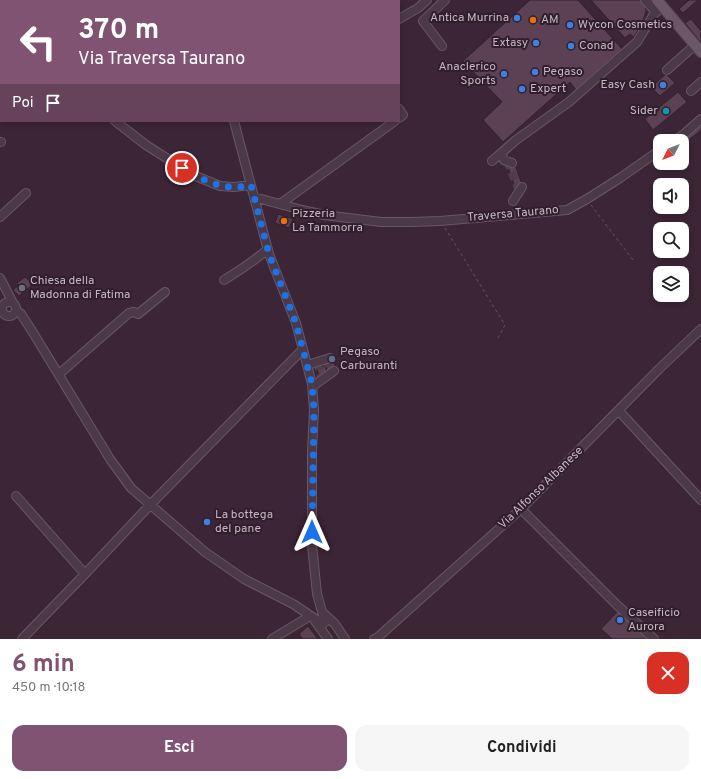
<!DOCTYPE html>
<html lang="it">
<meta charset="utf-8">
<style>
body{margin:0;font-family:Overpass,sans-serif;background:#f6f6f6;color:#222;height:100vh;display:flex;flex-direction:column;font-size:15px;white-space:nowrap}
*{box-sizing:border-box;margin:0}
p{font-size:13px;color:#767676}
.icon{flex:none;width:22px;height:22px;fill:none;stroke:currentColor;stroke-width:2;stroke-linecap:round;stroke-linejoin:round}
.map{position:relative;height:639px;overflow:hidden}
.side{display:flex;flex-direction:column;background:#fff;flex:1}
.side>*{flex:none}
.top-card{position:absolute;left:0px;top:0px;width:400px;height:122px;box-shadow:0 2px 6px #0003;background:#805372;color:#fff;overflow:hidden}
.needle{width:26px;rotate:228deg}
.fabs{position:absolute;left:653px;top:134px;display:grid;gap:8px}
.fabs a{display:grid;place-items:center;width:36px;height:36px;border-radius:8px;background:#fff;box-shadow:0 2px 6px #0003;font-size:20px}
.pin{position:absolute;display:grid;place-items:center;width:34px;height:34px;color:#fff;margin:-17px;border:2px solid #fff;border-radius:50%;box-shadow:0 1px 4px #0007}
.me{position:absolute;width:44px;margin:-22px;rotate:0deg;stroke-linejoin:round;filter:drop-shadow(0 0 3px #0008)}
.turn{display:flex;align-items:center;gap:14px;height:84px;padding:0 12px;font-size:18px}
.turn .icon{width:52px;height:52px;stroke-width:2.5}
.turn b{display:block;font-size:28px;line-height:34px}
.then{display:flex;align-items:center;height:38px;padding:0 12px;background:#0003;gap:8px;font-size:15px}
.round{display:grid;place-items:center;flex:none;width:42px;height:42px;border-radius:12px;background:#f6f6f6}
.overview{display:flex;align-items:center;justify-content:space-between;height:68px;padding:0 12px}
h1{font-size:24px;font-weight:700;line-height:30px;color:#805372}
.button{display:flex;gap:8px;margin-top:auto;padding:8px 12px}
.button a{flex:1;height:46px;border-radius:12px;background:#805372;color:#fff;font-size:16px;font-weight:700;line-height:46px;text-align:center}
.button a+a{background:#f6f6f6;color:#222}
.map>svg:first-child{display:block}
</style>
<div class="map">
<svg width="701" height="639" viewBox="0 0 701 639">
<rect width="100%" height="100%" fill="#3c2536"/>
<!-- building -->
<path fill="#5c4154" stroke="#33202e" d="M530 0H578L622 49 576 90 570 82 503 142 483 120 502 102 463 61Z
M591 0H640L645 5 646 11 643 21 634 37 630 34 625 38Z
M689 0H698L683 13 679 9Z
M691 19 701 31V43L685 23Z
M666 74 675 83 660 96 651 87Z
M678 92 687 102 653 130 645 119Z
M701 122V130L684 144 680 139Z
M515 165 523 187 516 190 508 167Z
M278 214 293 219 289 228 275 223Z
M25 277 31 282V286L19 296 13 290 19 285 17 283Z
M333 360 336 369 327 371 325 362Z
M325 366 328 374 319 377 317 368Z
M619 610 650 639H612L601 629Z
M308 626 318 639H303L299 634Z"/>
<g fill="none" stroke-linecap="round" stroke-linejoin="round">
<!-- minor-tunnel -->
<path stroke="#513b4b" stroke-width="8" stroke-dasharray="8 4" stroke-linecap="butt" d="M507 161 519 191
M326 359 330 374
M317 362 322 380"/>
<defs>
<path id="minor" d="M204 0V1
M297 0 298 1
M340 0 341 1
M381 0 382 1
M645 0 656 12
M115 1 116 0
M284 1 285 0
M399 19 418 8 427 0
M0 41H1
M442 46 423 21 445 0
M667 70 695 45
M691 91 701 82
M399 109 403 115 399 118
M115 121 146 145 193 175 220 186 234 187 251 185
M234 121 269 254 296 323 312 384 314 410 312 451V545L317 594 325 622
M674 141 683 135 701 119
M0 142H1
M501 153 504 160 512 163
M492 161 516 140 569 102 637 42 654 14 663 6
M254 197 302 210 324 215 381 222H411L440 221 567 210 587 199 620 178 660 150
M513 201 522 187
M280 204 395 121
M0 217 26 193
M0 278 13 303
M224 280C239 271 254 261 268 249
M2 309a7 7 0 1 1 14 0a7 7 0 1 1-14 0Z
M16 310 21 314 32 331 110 459 131 488 205 552 244 579 293 604 323 624
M307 364H311L330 358
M59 374 129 313 134 312 138 314 165 292
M313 386 334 371
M619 411 701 500
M16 496 85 574
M521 509 617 605 654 639
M322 612 335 624 345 639
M315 621 328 639
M22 639 85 574 150 505 303 349
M272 639 310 616
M374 639 377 638 521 509 659 369 701 329"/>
<path id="major" d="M657 0 701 52"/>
</defs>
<!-- minor casing -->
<use href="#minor" stroke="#6a5765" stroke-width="10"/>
<!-- major casing -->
<use href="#major" stroke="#554250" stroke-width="12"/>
<!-- path -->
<path stroke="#635366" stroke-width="1" stroke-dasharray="3 3" stroke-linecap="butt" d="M591 205 633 260
M445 228 505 325 498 338"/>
<!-- minor -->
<use href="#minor" stroke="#4c3947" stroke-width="8"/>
<!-- major -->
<use href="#major" stroke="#6c5766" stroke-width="10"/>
</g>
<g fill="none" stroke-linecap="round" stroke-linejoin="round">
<!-- route -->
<path stroke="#1a73e8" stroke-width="7" stroke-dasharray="0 12.6" d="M182 168C197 177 218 188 235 187 240 187 246 186 251 185L269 254 296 323 312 384 314 410 312 532"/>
</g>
<!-- markers -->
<g fill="#3f7fe0" stroke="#311e2c" stroke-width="1.5">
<circle cx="517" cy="18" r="4"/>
<circle cx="570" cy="25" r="4"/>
<circle cx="536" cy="43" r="4"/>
<circle cx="571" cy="46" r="4"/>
<circle cx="535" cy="72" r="4"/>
<circle cx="504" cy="74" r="4"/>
<circle cx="663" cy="85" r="4"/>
<circle cx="522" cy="89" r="4"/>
<circle cx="207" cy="522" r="4"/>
<circle cx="620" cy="620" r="4"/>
</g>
<g fill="#e8710a" stroke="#311e2c" stroke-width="1.5">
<circle cx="533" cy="20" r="4"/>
<circle cx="284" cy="221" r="4"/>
</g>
<circle fill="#0f9aa8" stroke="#311e2c" stroke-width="1.5" cx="666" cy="111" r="4"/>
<circle fill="#6b7280" stroke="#311e2c" stroke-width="1.5" cx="22" cy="288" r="4"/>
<circle fill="#5c6f8a" stroke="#311e2c" stroke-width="1.5" cx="332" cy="359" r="4"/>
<g text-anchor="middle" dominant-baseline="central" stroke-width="4" stroke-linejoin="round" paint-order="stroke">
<!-- poi labels -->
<g font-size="12" fill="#c7b5c2" stroke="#311e2c" text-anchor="start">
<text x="509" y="18" text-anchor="end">Antica Murrina</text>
<text x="541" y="20">AM</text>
<text x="578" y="25">Wycon Cosmetics</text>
<text x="528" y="43" text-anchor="end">Extasy</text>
<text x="579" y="46">Conad</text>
<text x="496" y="67" text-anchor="end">Anaclerico<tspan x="496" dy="14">Sports</tspan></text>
<text x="543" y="72">Pegaso</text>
<text x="655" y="85" text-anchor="end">Easy Cash</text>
<text x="530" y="89">Expert</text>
<text x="658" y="111" text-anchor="end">Sider</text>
<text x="292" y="214">Pizzeria<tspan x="292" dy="14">La Tammorra</tspan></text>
<text x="30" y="281">Chiesa della<tspan x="30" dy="14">Madonna di Fatima</tspan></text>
<text x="340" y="352">Pegaso<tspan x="340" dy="14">Carburanti</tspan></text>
<text x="215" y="515">La bottega<tspan x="215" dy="14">del pane</tspan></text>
<text x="628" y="613">Caseificio<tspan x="628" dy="14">Aurora</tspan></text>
</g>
<!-- street labels -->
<g font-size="12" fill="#c7b5c2" stroke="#311e2c">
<text transform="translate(513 214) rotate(-5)">Traversa Taurano</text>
<text transform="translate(541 488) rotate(-44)">Via Alfonso Albanese</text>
</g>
</g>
</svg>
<div class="fabs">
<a><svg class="needle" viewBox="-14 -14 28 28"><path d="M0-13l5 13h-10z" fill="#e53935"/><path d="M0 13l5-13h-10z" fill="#767676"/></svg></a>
<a><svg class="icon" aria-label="sound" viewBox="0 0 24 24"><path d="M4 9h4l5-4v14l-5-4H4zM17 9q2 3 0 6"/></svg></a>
<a><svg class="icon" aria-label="search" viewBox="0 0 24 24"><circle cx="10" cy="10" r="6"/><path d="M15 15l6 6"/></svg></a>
<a><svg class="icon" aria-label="layers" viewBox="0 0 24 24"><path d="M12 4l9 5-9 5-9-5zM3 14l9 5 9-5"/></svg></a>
</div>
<div class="pin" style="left:182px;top:168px;background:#d93025"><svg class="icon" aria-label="arrive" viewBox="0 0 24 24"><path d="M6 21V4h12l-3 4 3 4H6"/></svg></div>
<svg class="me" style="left:312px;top:532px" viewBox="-20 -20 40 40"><path d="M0-17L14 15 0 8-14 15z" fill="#1a73e8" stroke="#fff" stroke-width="4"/></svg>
<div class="top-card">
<div class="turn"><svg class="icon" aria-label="left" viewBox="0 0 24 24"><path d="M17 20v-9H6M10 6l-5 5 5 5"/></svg><div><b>370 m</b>Via Traversa Taurano</div></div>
<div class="then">Poi<svg class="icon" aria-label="arrive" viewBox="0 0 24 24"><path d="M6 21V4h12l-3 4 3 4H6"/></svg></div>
</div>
</div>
<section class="side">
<div class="overview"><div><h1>6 min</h1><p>450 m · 10:18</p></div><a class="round" style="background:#d93025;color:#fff"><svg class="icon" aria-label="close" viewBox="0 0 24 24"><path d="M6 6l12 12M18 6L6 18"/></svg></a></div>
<div class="button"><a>Esci</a><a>Condividi</a></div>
</section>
